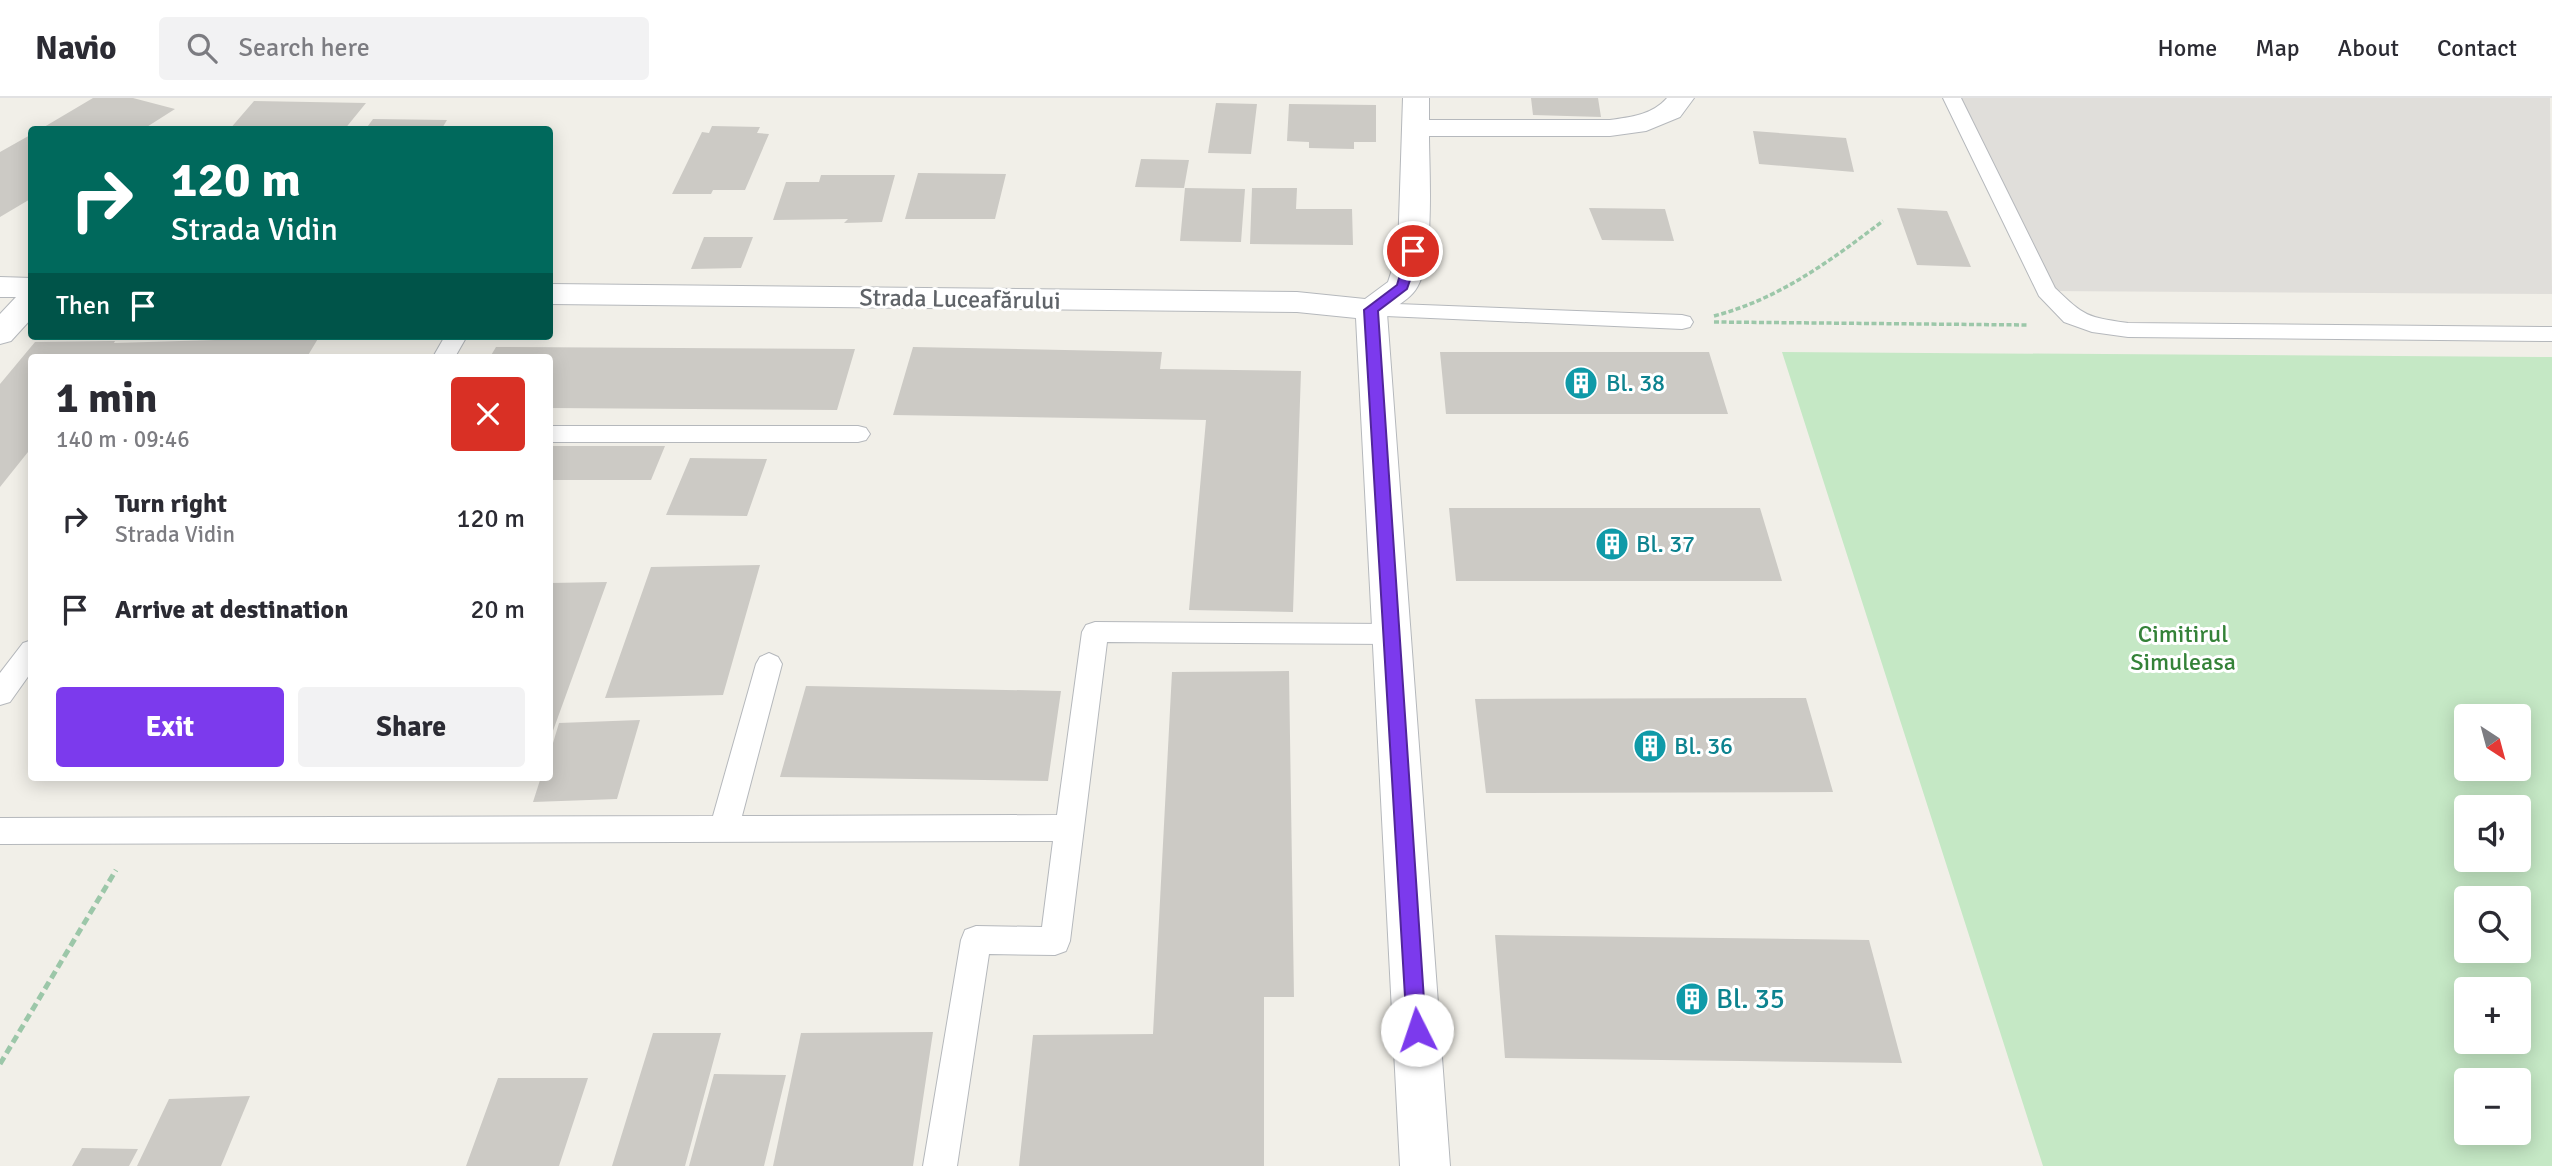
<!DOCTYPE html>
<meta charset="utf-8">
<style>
body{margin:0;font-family:Signika,sans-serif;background:#f2f2f3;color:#2b2b33;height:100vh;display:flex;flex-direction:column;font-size:26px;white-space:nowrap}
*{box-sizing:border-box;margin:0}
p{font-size:23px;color:#7c7c81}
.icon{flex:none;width:38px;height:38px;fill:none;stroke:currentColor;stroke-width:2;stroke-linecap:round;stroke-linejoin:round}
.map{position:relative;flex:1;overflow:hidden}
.sheet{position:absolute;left:28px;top:256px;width:525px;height:427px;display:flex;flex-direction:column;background:#fff;border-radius:7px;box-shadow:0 4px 18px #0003}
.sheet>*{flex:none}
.guide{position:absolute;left:28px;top:28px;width:525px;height:214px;border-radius:7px;box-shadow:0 4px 18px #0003;background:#00695c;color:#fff;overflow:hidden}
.needle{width:46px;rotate:144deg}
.tools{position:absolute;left:2454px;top:606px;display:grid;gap:14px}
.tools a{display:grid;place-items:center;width:77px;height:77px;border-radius:7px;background:#fff;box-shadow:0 4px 18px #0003;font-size:35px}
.pin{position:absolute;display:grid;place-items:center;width:60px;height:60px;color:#fff;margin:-30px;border:4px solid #fff;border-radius:50%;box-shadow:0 2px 7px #0007}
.me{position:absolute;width:77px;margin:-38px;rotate:356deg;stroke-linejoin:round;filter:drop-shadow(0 0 5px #0008)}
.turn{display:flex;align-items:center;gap:24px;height:147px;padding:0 28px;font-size:32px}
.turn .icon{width:91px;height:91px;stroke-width:2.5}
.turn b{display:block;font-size:49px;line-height:60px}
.then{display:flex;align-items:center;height:66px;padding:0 28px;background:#0003;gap:14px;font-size:26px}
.round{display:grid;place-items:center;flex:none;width:74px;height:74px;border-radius:7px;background:#f2f2f3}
.headline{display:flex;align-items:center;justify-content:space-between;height:119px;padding:0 28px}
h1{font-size:42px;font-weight:800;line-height:52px}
.primary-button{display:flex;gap:14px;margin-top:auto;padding:14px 28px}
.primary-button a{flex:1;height:80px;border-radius:7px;background:#7c3aed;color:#fff;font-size:28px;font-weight:800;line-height:80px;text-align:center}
.primary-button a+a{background:#f2f2f3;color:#2b2b33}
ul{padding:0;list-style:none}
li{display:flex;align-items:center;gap:21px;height:91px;padding:0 28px}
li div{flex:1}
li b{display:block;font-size:26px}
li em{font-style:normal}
header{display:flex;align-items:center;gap:42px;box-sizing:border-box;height:98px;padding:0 35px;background:#fff;border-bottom:2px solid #e1e1e2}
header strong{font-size:33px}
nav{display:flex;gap:38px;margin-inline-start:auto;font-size:24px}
.search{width:490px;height:63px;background:#f2f2f3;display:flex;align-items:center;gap:18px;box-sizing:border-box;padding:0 24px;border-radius:7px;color:#7c7c81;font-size:26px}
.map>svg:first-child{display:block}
</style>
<header>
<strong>Navio</strong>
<div class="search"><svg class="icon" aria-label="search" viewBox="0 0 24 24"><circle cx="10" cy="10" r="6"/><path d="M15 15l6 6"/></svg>Search here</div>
<nav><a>Home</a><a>Map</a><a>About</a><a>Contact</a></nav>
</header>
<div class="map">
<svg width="2552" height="1068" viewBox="0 0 2552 1068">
<rect width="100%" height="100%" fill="#f1efe8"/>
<!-- industrial -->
<path fill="#e0deda" d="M1954 0H2550L2552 196 2046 193Z"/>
<!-- green -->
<path fill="#c5e8c5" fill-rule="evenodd" d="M1782 254 2552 259V1068H2043ZM2466 618H2518V670H2466ZM2466 709H2518V761H2466ZM2466 800H2518V852H2466ZM2466 891H2518V943H2466ZM2466 982H2518V1034H2466Z"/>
<!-- building -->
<path fill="#cccac5" d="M93 0H133L175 11 142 32H39Z
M1531 0H1598L1601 19 1533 17Z
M254 3 366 5 344 32H229Z
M1216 5 1257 6 1251 56 1208 55Z
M1289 6 1376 7V44H1354V51L1309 50V44L1287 43Z
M373 21 447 22 441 32H365Z
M712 28 760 29 757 35 769 36 745 92H713L711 96H672L702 34 709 35Z
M1753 33 1846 40 1854 74 1759 66Z
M32 36V100L0 119V54Z
M1141 61 1189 62 1184 90 1135 89Z
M918 75 1006 76 995 121H905Z
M821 77H895L882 124 844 125 848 121 773 122 786 84H819Z
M1185 90 1245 91 1241 144 1180 143Z
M1252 90H1297L1296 111H1352L1353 147 1250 146Z
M1589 110 1665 111 1674 143 1602 142Z
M1897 110 1947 113 1971 169 1917 167Z
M704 139H753L741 170 691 171Z
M319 239 307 259H32V349L0 389V286L35 244 115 243 114 245Z
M496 249 855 251 837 312 550 310V259H490Z
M913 249 1162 254 1160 271 1301 273 1293 514 1189 512 1206 322 893 317Z
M1440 254H1709L1728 316H1446Z
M550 348H665L651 382H550Z
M690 360 767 361 747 418 666 417Z
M1449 410H1760L1782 483H1456Z
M760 467 723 597 605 600 651 469Z
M607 484 550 641V485Z
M1289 573 1294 899H1264V1068H1019L1033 937 1153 936 1172 574Z
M806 588 1061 593 1048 683 780 679Z
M1806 600 1833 694 1486 695 1475 601Z
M640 622 617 701 533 704 541 679H550V655L559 625Z
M1495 837 1869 842 1902 965 1505 960Z
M933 934 913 1068H773L801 935Z
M653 935H721L685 1068H612Z
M714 976 786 977 764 1068H689Z
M498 980H588L559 1068H466Z
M250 998 221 1068H137L169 1001Z
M82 1050 138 1051 129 1068H72Z"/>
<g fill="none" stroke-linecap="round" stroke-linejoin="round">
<defs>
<path id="lane" d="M1943 0H1961L2055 190C2085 219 2087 219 2128 225L2552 229V243L2128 239 2092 234 2064 224 2039 198Z
M1371 205 1682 217 1690 219 1693 224 1690 229 1682 231 1363 217 1360 212 1363 207Z
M445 238H467L455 259H433Z
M550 328H858L866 330 870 336 866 342 858 344H550Z
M1095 524 1391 526 1400 529 1404 536 1400 543 1391 546 1107 544 1070 843 1066 853 1055 857 989 856 957 1068H923L961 842 965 832 976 828 1042 829 1053 743 0 746V720L713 718 756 566 760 559 769 555 778 559 782 566 742 718 1057 717 1082 534 1086 527Z
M32 542V573L10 604 0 607V575L23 545Z"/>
<path id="street" d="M1403 0H1429V22H1610C1631 19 1652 17 1667 0H1694L1680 19 1646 33 1610 38H1429C1429 73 1436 171 1413 195 1406 203 1395 209 1387 215L1450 1068H1400L1356 220 1297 214 550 206V186L1297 194 1365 201 1388 184 1398 153Z
M0 179 32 180V220L11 243 0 246V216L16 199H0Z"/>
</defs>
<!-- lane casing -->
<use href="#lane" stroke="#b5b8bc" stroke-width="2"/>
<!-- street casing -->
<use href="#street" stroke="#b5b8bc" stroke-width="2"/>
<!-- path-far1 -->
<path stroke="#9cc7a9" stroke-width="3.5" stroke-dasharray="5 2.5" stroke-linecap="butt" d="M1714 218C1779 201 1830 163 1883 123
M1714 224 2028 227"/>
<!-- path -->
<path stroke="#9cc7a9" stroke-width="5" stroke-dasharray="8 4.5" stroke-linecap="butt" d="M0 966 116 772"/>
<!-- lane -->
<use href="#lane" fill="#fff" fill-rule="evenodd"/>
<!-- street -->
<use href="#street" fill="#fff" fill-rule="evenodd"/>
</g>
<!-- route -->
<path fill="#7c3aed" stroke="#51269a" stroke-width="2" d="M1413 149 1420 153 1407 191 1378 213 1426 932 1424 939 1417 941 1410 939 1407 932 1364 212 1397 187 1407 153Z"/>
<!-- icons -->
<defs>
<symbol id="building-disc" viewBox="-11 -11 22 22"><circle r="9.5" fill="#0f9aa8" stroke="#fff"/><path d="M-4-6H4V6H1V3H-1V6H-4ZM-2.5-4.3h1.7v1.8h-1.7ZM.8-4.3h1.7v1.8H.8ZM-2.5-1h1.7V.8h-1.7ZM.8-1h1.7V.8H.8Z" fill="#fff"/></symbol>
</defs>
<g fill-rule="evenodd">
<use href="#building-disc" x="1562" y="266" width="38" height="38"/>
<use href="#building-disc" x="1593" y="427" width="38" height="38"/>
<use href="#building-disc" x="1631" y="629" width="38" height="38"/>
<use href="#building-disc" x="1673" y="882" width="38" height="38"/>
</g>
<g text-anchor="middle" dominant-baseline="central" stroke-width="6" stroke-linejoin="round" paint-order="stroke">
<!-- street labels -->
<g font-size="24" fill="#5f6368" stroke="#fff">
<text transform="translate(960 201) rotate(1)">Strada Luceafărului</text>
</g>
<!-- culture labels -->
<g font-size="24" fill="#0d838f" stroke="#fff" text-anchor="start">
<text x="1606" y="285">Bl. 38</text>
<text x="1636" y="446">Bl. 37</text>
<text x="1674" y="648">Bl. 36</text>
</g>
<!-- park labels -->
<g font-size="24" fill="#348238" stroke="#fff">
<text x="2183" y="536">Cimitirul<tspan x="2183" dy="28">Simuleasa</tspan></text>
</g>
<!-- near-culture labels -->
<g font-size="28" fill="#0d838f" stroke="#fff" text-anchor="start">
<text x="1716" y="901">Bl. 35</text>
</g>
</g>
</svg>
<div class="tools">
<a><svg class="needle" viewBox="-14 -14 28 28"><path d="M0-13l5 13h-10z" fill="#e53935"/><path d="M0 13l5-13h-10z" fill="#7c7c81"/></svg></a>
<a><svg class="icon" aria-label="sound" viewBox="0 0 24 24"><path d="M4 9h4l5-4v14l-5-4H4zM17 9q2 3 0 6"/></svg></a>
<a><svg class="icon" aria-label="search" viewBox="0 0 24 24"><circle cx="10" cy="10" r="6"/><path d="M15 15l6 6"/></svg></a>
<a>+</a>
<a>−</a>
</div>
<div class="pin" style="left:1413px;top:153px;background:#d93025"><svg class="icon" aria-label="arrive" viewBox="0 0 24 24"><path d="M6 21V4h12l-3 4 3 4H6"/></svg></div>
<svg class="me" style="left:1417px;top:932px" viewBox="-20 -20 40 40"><circle r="19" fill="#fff"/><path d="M0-13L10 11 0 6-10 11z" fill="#7c3aed"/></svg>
<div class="guide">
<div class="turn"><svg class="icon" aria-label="right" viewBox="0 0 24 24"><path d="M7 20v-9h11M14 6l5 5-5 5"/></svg><div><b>120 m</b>Strada Vidin</div></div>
<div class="then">Then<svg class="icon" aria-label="arrive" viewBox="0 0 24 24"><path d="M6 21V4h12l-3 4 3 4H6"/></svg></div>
</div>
<section class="sheet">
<div class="headline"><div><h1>1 min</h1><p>140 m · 09:46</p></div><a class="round" style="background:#d93025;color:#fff"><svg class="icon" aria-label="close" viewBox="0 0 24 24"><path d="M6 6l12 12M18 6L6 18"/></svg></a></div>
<ul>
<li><svg class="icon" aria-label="right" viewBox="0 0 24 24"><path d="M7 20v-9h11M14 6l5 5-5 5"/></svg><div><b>Turn right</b><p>Strada Vidin</p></div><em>120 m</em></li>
<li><svg class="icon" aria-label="arrive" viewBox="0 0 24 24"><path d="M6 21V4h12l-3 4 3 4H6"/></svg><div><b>Arrive at destination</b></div><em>20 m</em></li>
</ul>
<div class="primary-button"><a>Exit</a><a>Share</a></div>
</section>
</div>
